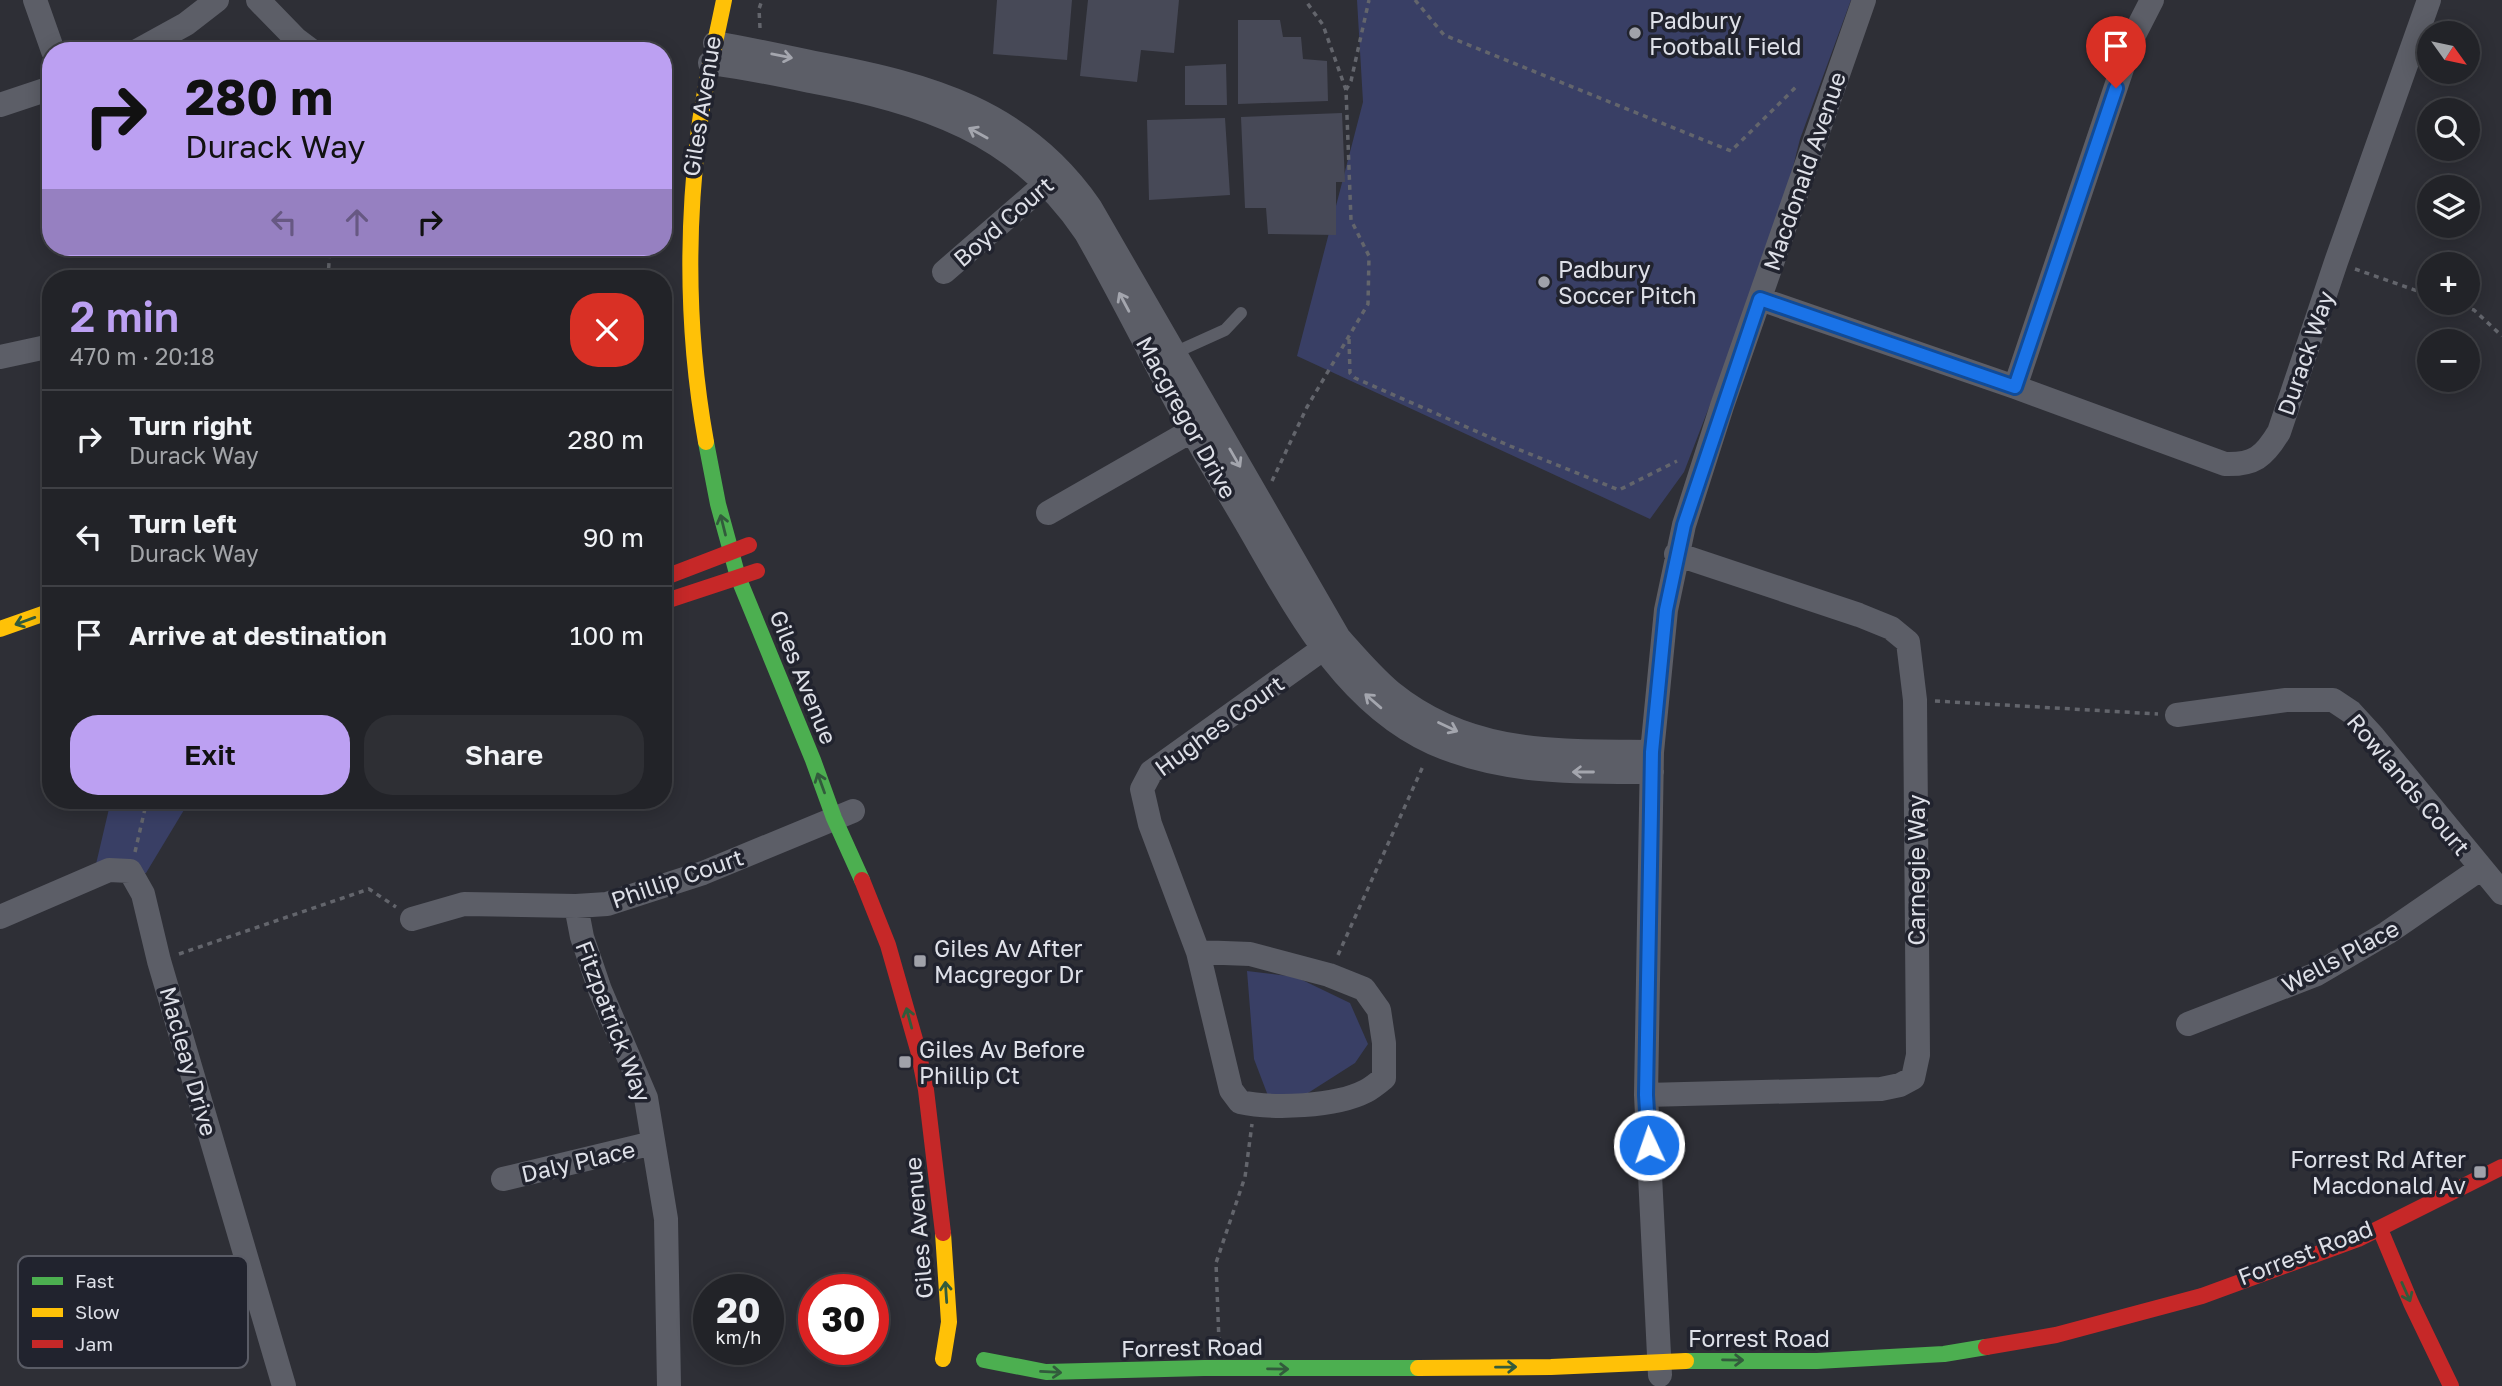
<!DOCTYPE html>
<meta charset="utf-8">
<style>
body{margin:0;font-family:"Golos Text",sans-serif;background:#2e2f34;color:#f1f3f6;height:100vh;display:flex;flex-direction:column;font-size:26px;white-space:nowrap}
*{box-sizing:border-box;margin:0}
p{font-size:23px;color:#a2a4a8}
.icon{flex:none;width:38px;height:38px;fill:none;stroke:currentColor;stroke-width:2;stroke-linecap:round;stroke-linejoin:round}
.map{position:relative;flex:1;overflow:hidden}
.details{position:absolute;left:42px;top:270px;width:630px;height:539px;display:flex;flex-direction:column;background:#222328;border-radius:28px;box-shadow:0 4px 18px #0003,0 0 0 2px #3f4045}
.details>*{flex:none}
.hud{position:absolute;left:42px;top:42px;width:630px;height:214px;border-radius:28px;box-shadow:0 4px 18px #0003,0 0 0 2px #3f4045;background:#bca0f2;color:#111;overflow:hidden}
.needle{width:46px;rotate:123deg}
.fabs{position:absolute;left:2417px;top:21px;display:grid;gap:14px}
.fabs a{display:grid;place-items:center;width:63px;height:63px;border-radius:50%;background:#222328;box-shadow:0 4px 18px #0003,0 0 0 2px #3f4045;font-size:35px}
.speed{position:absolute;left:693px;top:1274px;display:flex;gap:14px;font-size:35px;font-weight:700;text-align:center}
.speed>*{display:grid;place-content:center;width:91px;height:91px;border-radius:50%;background:#222328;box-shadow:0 4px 18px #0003,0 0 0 2px #3f4045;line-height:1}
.speed small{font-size:18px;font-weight:400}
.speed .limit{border:10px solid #d22;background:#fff;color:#111}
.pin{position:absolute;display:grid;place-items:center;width:60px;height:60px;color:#fff;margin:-72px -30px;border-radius:50% 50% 50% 0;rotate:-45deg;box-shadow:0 0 7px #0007}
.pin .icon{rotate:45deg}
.me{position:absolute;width:77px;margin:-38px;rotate:357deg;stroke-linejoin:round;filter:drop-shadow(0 0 5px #0008)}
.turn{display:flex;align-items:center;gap:24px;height:147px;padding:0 28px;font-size:32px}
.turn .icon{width:91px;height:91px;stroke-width:2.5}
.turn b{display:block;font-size:49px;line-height:60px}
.lanes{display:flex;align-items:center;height:66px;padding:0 28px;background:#0003;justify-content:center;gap:35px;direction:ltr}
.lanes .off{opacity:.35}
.round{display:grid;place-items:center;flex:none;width:74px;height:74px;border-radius:28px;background:#2e2f34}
.headline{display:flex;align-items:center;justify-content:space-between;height:119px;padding:0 28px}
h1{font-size:42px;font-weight:600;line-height:52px;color:#bca0f2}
.action{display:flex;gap:14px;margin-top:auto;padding:14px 28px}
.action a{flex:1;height:80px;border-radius:28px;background:#bca0f2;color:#111;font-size:28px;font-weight:600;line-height:80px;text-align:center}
.action a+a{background:#2e2f34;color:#f1f3f6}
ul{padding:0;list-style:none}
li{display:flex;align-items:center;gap:21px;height:98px;padding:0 28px;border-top:2px solid #3f4045}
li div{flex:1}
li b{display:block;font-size:26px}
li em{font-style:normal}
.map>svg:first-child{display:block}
</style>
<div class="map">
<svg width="2502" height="1386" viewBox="0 0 2502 1386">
<rect width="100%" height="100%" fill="#2e2f36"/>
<!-- green -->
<path fill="#393f65" d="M1357 0H1851L1800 139 1777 231 1684 472 1650 519 1297 356 1363 102Z
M111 800H190L146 873 93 877Z
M1247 971 1296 977 1350 1003 1368 1044 1355 1063 1275 1114 1254 1059Z"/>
<!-- building -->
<path fill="#474957" d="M997 0H1072L1067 60 993 54Z
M1088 0H1179L1174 53 1141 50 1137 82 1080 76Z
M1238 20H1280L1283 37H1301L1303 59 1327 61 1328 101 1238 104Z
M1226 64 1227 105H1185V66Z
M1342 113 1345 182H1336V235L1268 234 1266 208H1245L1241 117Z
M1225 118 1230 195 1149 200 1147 120Z"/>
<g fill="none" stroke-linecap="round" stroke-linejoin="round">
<!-- path -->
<path stroke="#63656c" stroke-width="3.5" stroke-dasharray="5 5" stroke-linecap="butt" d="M1415 0 1444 35 1731 151 1796 87
M760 28 759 9 762 0
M1346 90 1351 81 1369 0
M2355 269 2429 295
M328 278 330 247
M2453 303 2474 310 2502 336
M1349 339 1350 373 1355 378 1510 446 1619 490 1677 461
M1272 481 1307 407 1368 304 1369 256 1351 220 1346 90 1323 25 1305 0
M1935 701 2158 714
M135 852 147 800
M179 954 369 889 396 907
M1338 955 1424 764
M1219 1342 1216 1263 1245 1177 1252 1124"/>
<!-- lane -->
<path stroke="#5c5e67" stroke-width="12" d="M1174 353 1225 330 1241 313"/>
<!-- street -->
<path stroke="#5c5e67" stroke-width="24" d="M35 0 53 51
M258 0 296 39 312 51
M715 43C750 49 785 57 820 64 929 85 1023 110 1090 207L1339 638C1356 657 1372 676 1391 692 1470 756 1556 751 1652 752
M137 51 186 24 217 0
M710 63C744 67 777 74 810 81 924 102 1018 132 1086 233 1123 298 1155 364 1191 429 1208 460 1227 490 1245 521 1293 603 1341 701 1433 743 1503 774 1577 772 1652 772
M0 105 51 88
M944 272 1057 174
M1760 299 2015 387 2225 464C2254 465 2264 457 2279 432L2336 262 2429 0
M0 357 51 346
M2015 387 2132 39 2152 0
M1048 513 1205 423
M2177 715 2286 700H2333L2351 712 2373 736 2502 893
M576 906 582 937 600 990 646 1098 666 1219 669 1386
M0 917 109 870 130 871 143 894 159 961 284 1386
M412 919 464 904 576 906 607 904 703 873 853 811
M1198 952 1250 954 1329 975 1364 989 1379 1010 1384 1043V1078C1378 1083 1372 1088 1366 1091 1335 1107 1273 1109 1240 1102L1231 1090 1198 952 1150 824 1142 789 1151 772 1334 641
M2188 1024 2317 974 2387 933 2480 869
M1646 1095 1881 1089 1900 1085 1913 1078 1918 1055 1915 700 1908 642 1891 628 1859 615 1676 554
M503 1179 653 1143
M1660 1375 1646 1095 1652 752 1666 610 1684 525 1722 406 1864 0"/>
<!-- fast -->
<path stroke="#4caf50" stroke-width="16" d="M706 442 718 504 738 577 813 760 834 818 862 880
M984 1360 1046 1372 1204 1368H1418
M1686 1361H1817L1944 1354 1986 1347"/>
<!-- slow -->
<path stroke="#ffc107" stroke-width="16" d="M706 442C688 342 686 238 698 137 703 91 715 45 724 0
M0 629 51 611
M943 1359 949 1322 943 1233
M1418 1368 1551 1367 1686 1361"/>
<!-- jam -->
<path stroke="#c62828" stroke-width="16" d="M663 578 749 545
M663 602 757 571
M862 880 888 945 918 1050 926 1090 943 1233
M2380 1229 2411 1303 2451 1386
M1986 1347 2056 1335 2202 1296 2358 1239 2502 1167"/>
</g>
<!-- one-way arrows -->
<defs><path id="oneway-shaft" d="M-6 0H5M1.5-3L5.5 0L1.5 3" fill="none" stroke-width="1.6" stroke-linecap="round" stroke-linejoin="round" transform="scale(1.75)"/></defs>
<g stroke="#a4a6ae">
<use href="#oneway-shaft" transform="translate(782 56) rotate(11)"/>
<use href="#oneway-shaft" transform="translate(978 133) rotate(-151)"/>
<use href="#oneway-shaft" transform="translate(1124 302) rotate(-118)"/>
<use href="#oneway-shaft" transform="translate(1235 458) rotate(60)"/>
<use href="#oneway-shaft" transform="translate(1373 701) rotate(-139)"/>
<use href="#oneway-shaft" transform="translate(1448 727) rotate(25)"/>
<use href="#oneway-shaft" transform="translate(1583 772) rotate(180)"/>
</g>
<g stroke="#325b3c">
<use href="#oneway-shaft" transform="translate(723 525) rotate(-104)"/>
<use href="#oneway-shaft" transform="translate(25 621) rotate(160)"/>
<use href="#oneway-shaft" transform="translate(821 783) rotate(-110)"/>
<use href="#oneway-shaft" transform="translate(909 1018) rotate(-105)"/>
<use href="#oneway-shaft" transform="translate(946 1292) rotate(-94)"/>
<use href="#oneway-shaft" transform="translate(2406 1292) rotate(66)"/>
<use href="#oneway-shaft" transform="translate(1733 1360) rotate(1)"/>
<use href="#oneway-shaft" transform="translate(1506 1367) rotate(-1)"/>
<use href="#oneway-shaft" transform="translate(1278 1369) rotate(1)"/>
<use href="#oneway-shaft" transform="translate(1051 1372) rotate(3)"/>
</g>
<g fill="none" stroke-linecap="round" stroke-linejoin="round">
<defs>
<path id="route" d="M1649 1145 1646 1095 1652 752 1666 610 1684 525 1760 299 2015 387 2116 88"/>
</defs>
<!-- route casing -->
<use href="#route" stroke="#114b97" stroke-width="18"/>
<!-- route -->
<use href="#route" stroke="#1a73e8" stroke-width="12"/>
</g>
<!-- markers -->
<g fill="#a0a2aa" stroke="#21232e" stroke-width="2.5">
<circle cx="1635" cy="33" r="7"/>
<circle cx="1544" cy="282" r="7"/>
<rect x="913" y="954" width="14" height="14" rx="3.5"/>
<rect x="898" y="1055" width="14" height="14" rx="3.5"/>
<rect x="2473" y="1165" width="14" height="14" rx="3.5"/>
</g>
<g text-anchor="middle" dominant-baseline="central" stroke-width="7" stroke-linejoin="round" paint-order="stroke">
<!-- poi labels -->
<g font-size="23" fill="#dee0e8" stroke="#21232e" text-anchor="start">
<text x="1649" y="20">Padbury<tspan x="1649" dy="26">Football Field</tspan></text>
<text x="1558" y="269">Padbury<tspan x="1558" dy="26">Soccer Pitch</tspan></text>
<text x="934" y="948">Giles Av After<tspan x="934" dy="26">Macgregor Dr</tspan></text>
<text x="919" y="1049">Giles Av Before<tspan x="919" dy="26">Phillip Ct</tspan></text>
<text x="2466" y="1159" text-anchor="end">Forrest Rd After<tspan x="2466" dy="26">Macdonald Av</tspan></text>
</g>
<!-- street labels -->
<g font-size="23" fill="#dee0e8" stroke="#21232e">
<text transform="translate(701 106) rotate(-81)">Giles Avenue</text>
<text transform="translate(1804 171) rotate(-71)">Macdonald Avenue</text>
<text transform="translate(1003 221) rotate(-41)">Boyd Court</text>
<text transform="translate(2305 353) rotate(-71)">Durack Way</text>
<text transform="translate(1187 417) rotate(61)">Macgregor Drive</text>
<text transform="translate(804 677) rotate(68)">Giles Avenue</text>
<text transform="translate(1219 725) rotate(-36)">Hughes Court</text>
<text transform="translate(2409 784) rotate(50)">Rowlands Court</text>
<text transform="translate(1916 870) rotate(-90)">Carnegie Way</text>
<text transform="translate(677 878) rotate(-19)">Phillip Court</text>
<text transform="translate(2340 956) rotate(-28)">Wells Place</text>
<text transform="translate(614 1021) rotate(69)">Fitzpatrick Way</text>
<text transform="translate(189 1061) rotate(74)">Macleay Drive</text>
<text transform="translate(578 1161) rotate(-13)">Daly Place</text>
<text transform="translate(918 1228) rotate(-95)">Giles Avenue</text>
<text transform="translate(2305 1252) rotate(-21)">Forrest Road</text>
<text x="1759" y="1338">Forrest Road</text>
<text transform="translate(1192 1347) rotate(-1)">Forrest Road</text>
</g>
</g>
<!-- legend -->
<rect x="18" y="1256" width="230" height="112" rx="10" fill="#21232e" stroke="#5a5c66" stroke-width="2"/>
<rect x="32" y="1277" width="31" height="8" fill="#4caf50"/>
<rect x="32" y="1308" width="31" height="9" fill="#ffc107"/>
<rect x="32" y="1340" width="31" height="8" fill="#c62828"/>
<g font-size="19" fill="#dee0e8">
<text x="75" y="1288">Fast</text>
<text x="75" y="1319">Slow</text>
<text x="75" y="1351">Jam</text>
</g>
</svg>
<div class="fabs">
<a><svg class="needle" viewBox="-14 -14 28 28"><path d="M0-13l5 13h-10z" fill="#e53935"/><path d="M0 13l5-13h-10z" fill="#a2a4a8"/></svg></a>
<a><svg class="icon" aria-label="search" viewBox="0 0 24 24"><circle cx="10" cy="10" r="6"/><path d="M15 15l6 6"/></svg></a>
<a><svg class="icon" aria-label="layers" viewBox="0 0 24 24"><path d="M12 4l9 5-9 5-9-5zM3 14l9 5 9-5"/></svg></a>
<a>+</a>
<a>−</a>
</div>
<div class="speed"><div>20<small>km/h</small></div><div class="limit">30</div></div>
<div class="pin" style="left:2116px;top:88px;background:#d93025"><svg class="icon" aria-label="arrive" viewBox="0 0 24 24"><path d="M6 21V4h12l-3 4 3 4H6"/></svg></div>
<svg class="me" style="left:1649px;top:1145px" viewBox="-20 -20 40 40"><circle r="17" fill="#1a73e8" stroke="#fff" stroke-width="3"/><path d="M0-11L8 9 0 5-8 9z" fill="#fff"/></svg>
<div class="hud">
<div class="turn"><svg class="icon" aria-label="right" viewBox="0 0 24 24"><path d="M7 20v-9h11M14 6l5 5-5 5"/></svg><div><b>280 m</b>Durack Way</div></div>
<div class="lanes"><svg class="icon off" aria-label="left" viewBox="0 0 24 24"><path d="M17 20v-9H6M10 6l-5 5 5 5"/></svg><svg class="icon off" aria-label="ahead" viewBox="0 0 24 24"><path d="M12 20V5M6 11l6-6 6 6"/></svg><svg class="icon" aria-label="right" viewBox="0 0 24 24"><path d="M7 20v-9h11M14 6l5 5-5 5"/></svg></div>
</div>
<section class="details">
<div class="headline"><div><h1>2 min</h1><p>470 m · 20:18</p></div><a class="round" style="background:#d93025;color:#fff"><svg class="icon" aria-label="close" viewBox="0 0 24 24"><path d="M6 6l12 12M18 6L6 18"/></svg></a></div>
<ul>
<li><svg class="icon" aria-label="right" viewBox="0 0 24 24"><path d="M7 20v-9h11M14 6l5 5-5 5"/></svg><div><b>Turn right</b><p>Durack Way</p></div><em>280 m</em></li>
<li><svg class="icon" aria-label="left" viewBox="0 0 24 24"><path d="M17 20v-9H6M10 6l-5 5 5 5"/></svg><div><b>Turn left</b><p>Durack Way</p></div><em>90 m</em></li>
<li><svg class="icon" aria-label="arrive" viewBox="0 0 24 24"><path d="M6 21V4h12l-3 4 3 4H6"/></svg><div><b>Arrive at destination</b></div><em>100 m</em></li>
</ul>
<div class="action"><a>Exit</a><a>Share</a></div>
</section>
</div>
